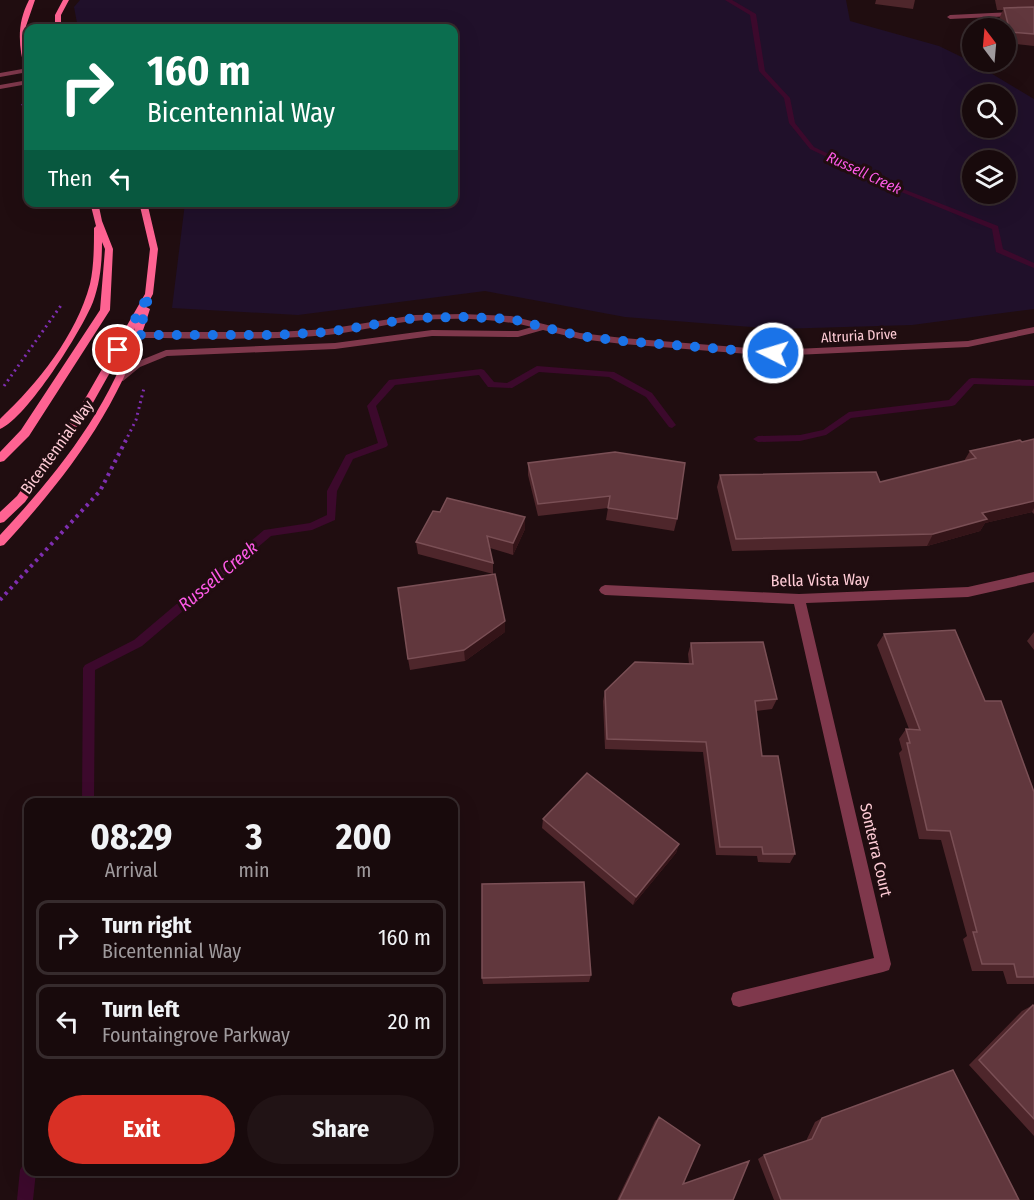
<!DOCTYPE html>
<style>
body{margin:0;font-family:"Fira Sans Condensed",sans-serif;background:#211315;color:#f1f3f6;height:100vh;display:flex;flex-direction:column;font-size:22px;white-space:nowrap}
*{box-sizing:border-box;margin:0}
p{font-size:20px;color:#9f9a9d}
.icon{flex:none;width:33px;height:33px;fill:none;stroke:currentColor;stroke-width:2;stroke-linecap:round;stroke-linejoin:round}
.map{position:relative;flex:1;overflow:hidden}
.drawer{position:absolute;left:24px;top:798px;width:434px;height:378px;display:flex;flex-direction:column;background:#180a0c;border-radius:12px;box-shadow:0 6px 24px #0002,0 0 0 2px #362b2d}
.drawer>*{flex:none}
.top-card{position:absolute;left:24px;top:24px;width:434px;height:183px;border-radius:12px;box-shadow:0 6px 24px #0002,0 0 0 2px #362b2d;background:#0b6e4f;color:#fff;overflow:hidden}
.needle{width:39px;rotate:344deg}
.tools{position:absolute;left:962px;top:18px;display:grid;gap:12px}
.tools a{display:grid;place-items:center;width:54px;height:54px;border-radius:50%;background:#180a0c;box-shadow:0 6px 24px #0002,0 0 0 2px #362b2d;font-size:30px}
.pin{position:absolute;display:grid;place-items:center;width:51px;height:51px;color:#fff;margin:-26px;border:3px solid #fff;border-radius:50%;box-shadow:0 2px 6px #0007}
.me{position:absolute;width:66px;margin:-33px;rotate:275deg;stroke-linejoin:round;filter:drop-shadow(0 0 4px #0008)}
.turn{display:flex;align-items:center;gap:21px;height:126px;padding:0 24px;font-size:27px}
.turn .icon{width:78px;height:78px;stroke-width:2.5}
.turn b{display:block;font-size:42px;line-height:51px}
.then{display:flex;align-items:center;height:57px;padding:0 24px;background:#0003;gap:12px;font-size:22px}
.eta{display:flex;justify-content:space-evenly;align-items:center;height:102px;text-align:center}
.eta b{font-size:36px;font-weight:700;line-height:42px}
.button{display:flex;gap:12px;margin-top:auto;padding:12px 24px}
.button a{flex:1;height:69px;border-radius:36px;background:#d93025;color:#fff;font-size:24px;font-weight:700;line-height:69px;text-align:center}
.button a+a{background:#211315;color:#f1f3f6}
ul{padding:0;list-style:none}
li{display:flex;align-items:center;gap:18px;height:75px;margin:0 12px 9px;padding:0 12px;border:3px solid #362b2d;border-radius:12px}
li div{flex:1}
li b{display:block;font-size:22px}
li em{font-style:normal}
.map>svg:first-child{display:block}
</style>
<div class="map">
<svg width="1034" height="1200" viewBox="0 0 1034 1200">
<rect width="100%" height="100%" fill="#200d10"/>
<!-- green -->
<path fill="#20102a" fill-rule="evenodd" d="M80 0H846L850 21 939 46 974 63 1034 99V309L912 325 777 329 625 317 485 291 298 315 172 308 185 203 453 202V28H78L74 7ZM972 94H1005V128H972ZM972 160H1005V194H972Z"/>
<g fill="none" stroke-linecap="round" stroke-linejoin="round">
<!-- stream -->
<path fill="#3c092c" fill-rule="evenodd" d="M725 0H732L756 14 765 71 790 98 795 123 814 147 898 187 998 226 1003 249 1034 263V268L996 252 992 229 894 189 810 149 789 123 784 98 759 71 750 15Z
M537 366 614 372 652 393 676 425 672 428 669 427 646 397 609 377 539 372 512 388 488 387 479 375 395 385 376 406 388 445 386 447 353 459 337 491 335 520 312 530 271 536 142 646 95 670 94 802H82L83 668 85 665 134 640 264 530 310 523 327 515V491L346 455 378 443 367 406 389 380 481 369 484 370 494 382 507 383Z
M972 378 1034 380V386L974 384 955 405 952 406 851 418 826 435 800 441 758 442 753 439 758 436 800 435 823 430 849 412 949 400 969 379Z
M28 1162V1172H36L33 1200H17L20 1170 23 1165Z"/>
<!-- path-far2 -->
<path stroke="#7e2eb0" stroke-width="2" stroke-dasharray="1.5 2" stroke-linecap="butt" d="M22 104 28 113"/>
<!-- path-far1 -->
<path stroke="#7e2eb0" stroke-width="3" stroke-dasharray="2 4" stroke-linecap="butt" d="M4 386 62 304
M125 442 136 420 144 388"/>
<!-- path -->
<path stroke="#7e2eb0" stroke-width="4" stroke-dasharray="3 4.5" stroke-linecap="butt" d="M0 600 100 491 126 440"/>
<!-- lane -->
<path fill="#7f384c" fill-rule="evenodd" d="M1034 11V15L950 19 947 17 950 15Z"/>
<!-- street -->
<path fill="#7f384c" fill-rule="evenodd" d="M28 68V72L0 77V73Z
M28 80V84L0 89V85Z
M462 314 511 316 580 333 623 338 773 350 968 341 1034 327V333L968 347 773 356 623 344 580 339 543 330 518 337 432 336 335 349 167 356 140 367 123 381H117L115 379 134 363 166 350 335 343 432 330 518 331 532 327C495 318 452 317 414 321 385 324 356 332 327 335 265 341 201 338 139 338L134 335 139 332H277L328 329 415 315Z
M1034 572V582L968 597 806 603 891 964 889 970 883 972 739 1007 733 1005 731 999 733 993 739 991 874 958 794 604 605 595 601 593 599 590 601 587 605 585 799 594 968 587Z"/>
<!-- secondary -->
<path fill="#fe6392" fill-rule="evenodd" d="M29 0H35L26 26 28 72 25 70C18 45 17 23 29 0Z
M63 0H69L61 15V28H55V15Z
M90 202H98L102 221 113 249 110 310 29 436 4 461 0 462V452L21 430 100 310 105 249 102 242C102 263 100 283 93 302 82 330 27 418 0 429V419C38 383 76 336 90 284 94 266 94 246 94 228L96 226Z
M139 202H147L158 249 153 294 146 307 150 309C121 405 71 472 4 545L0 546V535C57 474 110 408 135 328L90 408 25 502 4 522 0 523V512L17 496 82 404 145 294 150 249Z"/>
</g>
<!-- wall -->
<path fill="#4e262b" d="M876 0H915L913 9 875 4Z
M995 0H1034V46L1006 43 1005 28H1002L999 19 1003 10H997Z
M1034 439V514L1032 512 985 523 980 531 927 546 732 551 717 487 720 475 880 482 964 461 970 451 1022 442Z
M528 463 677 519 674 531 606 520 608 508 538 516 528 475Z
M525 529 513 555 490 548 493 563V574L418 554 416 542Z
M505 632 465 661 410 670 408 659Z
M1034 632V650L1027 641Z
M884 634 985 701 1034 792V984H1007L1003 971H972L963 939 967 936 941 840 919 839 899 753 902 750 899 739 906 729H909L877 645Z
M691 643 777 699 772 709 756 711 762 756 795 854 790 863 758 862 757 856 716 855 703 752 605 749 603 701 605 691 689 664 688 654Z
M543 819 679 844 676 853 633 905 542 828Z
M591 975 589 982 483 984 482 978Z
M1033 1005 1034 1006V1136L969 1065 1022 1011Z
M659 1117 683 1184 733 1200H617L655 1121Z
M822 1118 1019 1200H774L758 1159 764 1155 806 1141 815 1122Z"/>
<!-- shaded-wall -->
<path fill="#341418" d="M1034 501V508L1032 512 985 523 980 531 927 546 933 534 982 513Z
M525 517V529L513 555V543Z
M505 621V632L465 661 464 650Z
M679 844 676 853 633 905 636 897Z"/>
<!-- building -->
<path fill="#61373d" stroke="#7a4f55" stroke-width="1.5" d="M1034 7V34L1010 32 1004 8Z
M1034 439V501L982 513 987 519 933 534 736 539 720 475 876 472 880 482 976 458 970 451 1020 440 1022 442Z
M615 452 685 463 677 519 608 508 610 496 538 504 528 463Z
M447 498 525 517 513 543 487 536 493 563 416 542 433 511 440 512Z
M495 574 505 621 464 650 408 659 398 588Z
M955 630 985 701H1001L1034 792V977H1017L1014 964H982L973 932H977L950 831 927 830 907 743H910L906 729 920 730 884 634Z
M763 642 777 699 755 701 762 756H778L795 854H763L762 847H720L706 742 607 739 605 691 635 662 693 664 691 643Z
M587 773 679 844 636 897 543 819Z
M584 882 591 975 482 978V884Z
M1033 1005 1034 1006V1119L979 1060Z
M953 1070 1019 1200H781L764 1155 812 1139 822 1118Z
M659 1117 700 1145 683 1184 749 1161 733 1200H619Z"/>
<g fill="none" stroke-linecap="round" stroke-linejoin="round">
<!-- route -->
<path stroke="#1a73e8" stroke-width="10" stroke-dasharray="0 18" d="M118 350 149 294 139 335H277L328 332 415 318 462 317 511 319 580 336 622 341 773 353"/>
</g>
<g text-anchor="middle" dominant-baseline="central" stroke-width="6" stroke-linejoin="round" paint-order="stroke">
<!-- far-street labels -->
<g font-size="14" fill="#ffccd6" stroke="#200d10">
<text transform="translate(859 336) rotate(-3)">Altruria Drive</text>
</g>
<!-- far-water labels -->
<g font-size="15" font-style="italic" fill="#fe5ae7" stroke="#200d10">
<text transform="translate(864 173) rotate(25)">Russell Creek</text>
</g>
<!-- street labels -->
<g font-size="16" fill="#ffccd6" stroke="#200d10">
<text transform="translate(57 447) rotate(-54)">Bicentennial Way</text>
<text transform="translate(820 580) rotate(-1)">Bella Vista Way</text>
<text transform="translate(876 850) rotate(77)">Sonterra Court</text>
</g>
<!-- water labels -->
<g font-size="18" font-style="italic" fill="#fe5ae7" stroke="#200d10">
<text transform="translate(218 576) rotate(-40)">Russell Creek</text>
</g>
</g>
</svg>
<div class="tools">
<a><svg class="needle" viewBox="-14 -14 28 28"><path d="M0-13l5 13h-10z" fill="#e53935"/><path d="M0 13l5-13h-10z" fill="#9f9a9d"/></svg></a>
<a><svg class="icon" aria-label="search" viewBox="0 0 24 24"><circle cx="10" cy="10" r="6"/><path d="M15 15l6 6"/></svg></a>
<a><svg class="icon" aria-label="layers" viewBox="0 0 24 24"><path d="M12 4l9 5-9 5-9-5zM3 14l9 5 9-5"/></svg></a>
</div>
<div class="pin" style="left:118px;top:350px;background:#d93025"><svg class="icon" aria-label="arrive" viewBox="0 0 24 24"><path d="M6 21V4h12l-3 4 3 4H6"/></svg></div>
<svg class="me" style="left:773px;top:353px" viewBox="-20 -20 40 40"><circle r="17" fill="#1a73e8" stroke="#fff" stroke-width="3"/><path d="M0-11L8 9 0 5-8 9z" fill="#fff"/></svg>
<div class="top-card">
<div class="turn"><svg class="icon" aria-label="right" viewBox="0 0 24 24"><path d="M7 20v-9h11M14 6l5 5-5 5"/></svg><div><b>160 m</b>Bicentennial Way</div></div>
<div class="then">Then<svg class="icon" aria-label="left" viewBox="0 0 24 24"><path d="M17 20v-9H6M10 6l-5 5 5 5"/></svg></div>
</div>
<section class="drawer">
<div class="eta">
<div><b>08:29</b><p>Arrival</p></div>
<div><b>3</b><p>min</p></div>
<div><b>200</b><p>m</p></div>
</div>
<ul>
<li><svg class="icon" aria-label="right" viewBox="0 0 24 24"><path d="M7 20v-9h11M14 6l5 5-5 5"/></svg><div><b>Turn right</b><p>Bicentennial Way</p></div><em>160 m</em></li>
<li><svg class="icon" aria-label="left" viewBox="0 0 24 24"><path d="M17 20v-9H6M10 6l-5 5 5 5"/></svg><div><b>Turn left</b><p>Fountaingrove Parkway</p></div><em>20 m</em></li>
</ul>
<div class="button"><a>Exit</a><a>Share</a></div>
</section>
</div>
